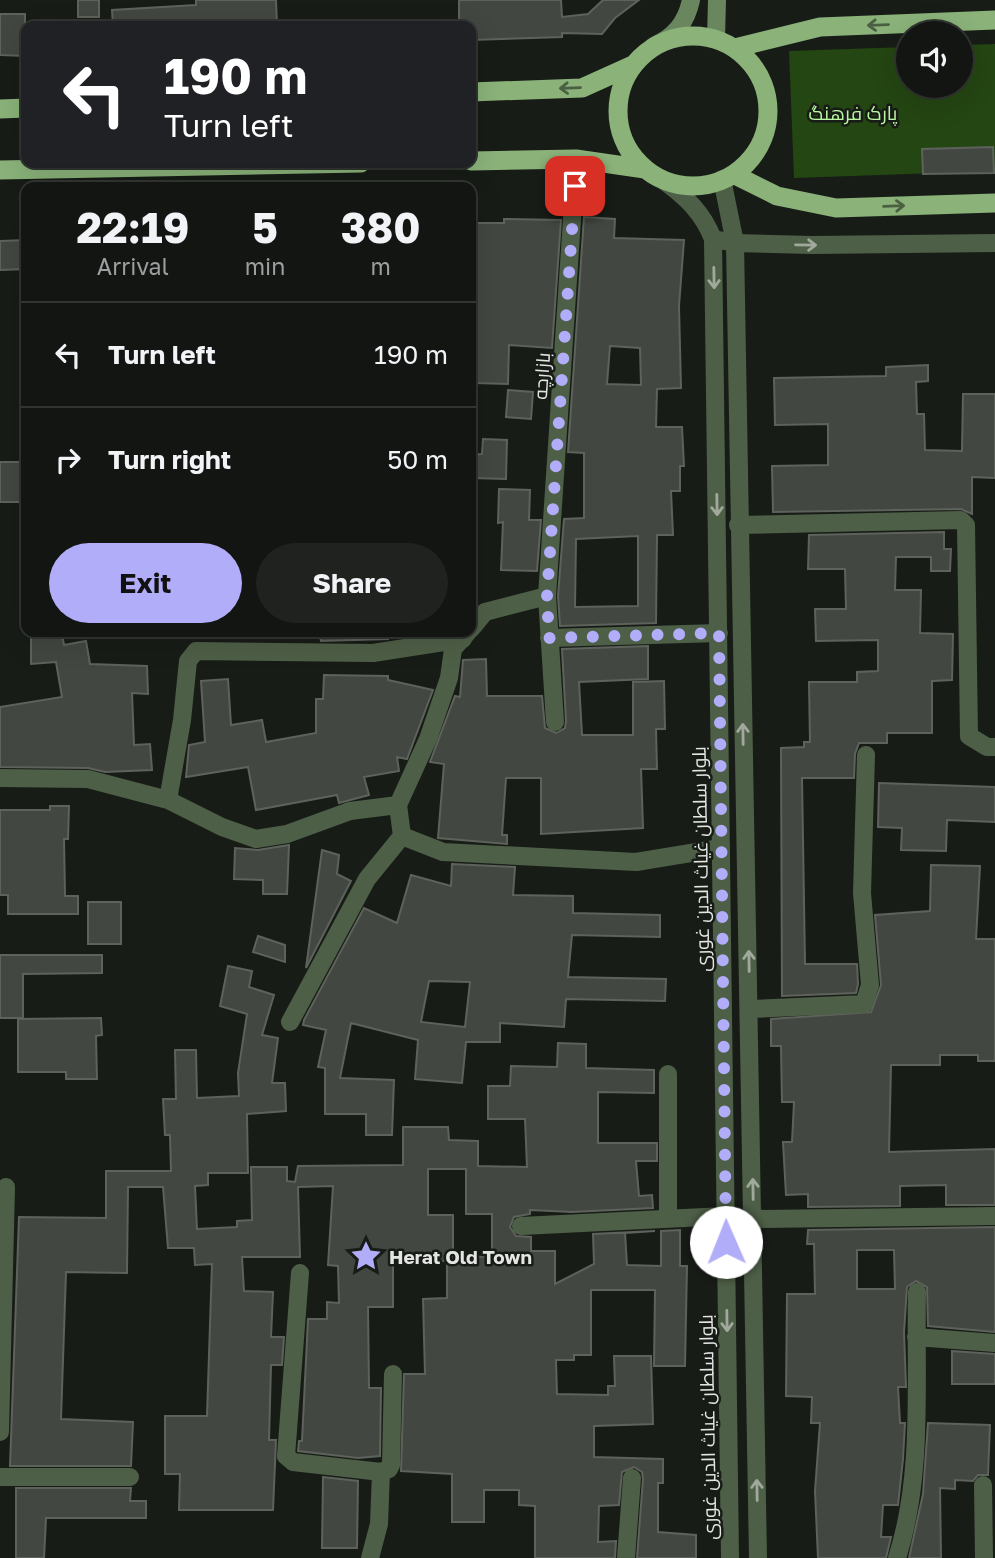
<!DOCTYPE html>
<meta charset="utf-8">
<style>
body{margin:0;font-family:"Golos Text",Cairo,sans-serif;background:#1f221f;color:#f1f3f6;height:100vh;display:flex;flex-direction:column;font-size:26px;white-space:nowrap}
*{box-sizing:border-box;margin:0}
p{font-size:23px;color:#9c9f9f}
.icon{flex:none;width:38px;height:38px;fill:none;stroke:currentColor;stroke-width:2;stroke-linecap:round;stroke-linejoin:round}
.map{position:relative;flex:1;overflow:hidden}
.sheet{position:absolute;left:21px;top:182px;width:455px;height:455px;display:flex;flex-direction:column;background:#121511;border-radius:14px;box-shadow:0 7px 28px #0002,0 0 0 2px #313431}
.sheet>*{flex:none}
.top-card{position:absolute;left:21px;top:21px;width:455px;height:147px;border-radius:14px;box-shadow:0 7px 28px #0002,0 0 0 2px #313431;background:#202124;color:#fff;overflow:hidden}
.tools{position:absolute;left:896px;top:21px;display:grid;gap:14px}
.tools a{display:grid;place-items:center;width:77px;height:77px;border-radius:50%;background:#121511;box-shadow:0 7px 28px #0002,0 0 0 2px #313431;font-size:35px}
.pin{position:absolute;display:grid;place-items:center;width:60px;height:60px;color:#fff;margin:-30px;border-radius:14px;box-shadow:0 4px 10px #0006}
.me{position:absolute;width:77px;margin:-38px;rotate:359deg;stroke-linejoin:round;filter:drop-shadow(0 0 5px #0008)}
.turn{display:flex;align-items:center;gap:24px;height:147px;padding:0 28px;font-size:32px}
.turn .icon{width:91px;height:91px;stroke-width:2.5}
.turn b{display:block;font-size:49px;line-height:60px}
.eta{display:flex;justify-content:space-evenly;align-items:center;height:119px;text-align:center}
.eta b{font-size:42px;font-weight:700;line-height:49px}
.cta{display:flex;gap:14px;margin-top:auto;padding:14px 28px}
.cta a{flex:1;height:80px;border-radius:42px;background:#b2adf9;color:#111;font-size:28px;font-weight:700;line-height:80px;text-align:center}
.cta a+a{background:#1f221f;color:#f1f3f6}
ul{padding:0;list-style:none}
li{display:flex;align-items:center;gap:21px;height:105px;padding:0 28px;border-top:2px solid #313431}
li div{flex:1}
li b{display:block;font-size:26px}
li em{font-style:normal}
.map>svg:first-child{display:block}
</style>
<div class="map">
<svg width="995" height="1558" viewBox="0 0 995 1558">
<rect width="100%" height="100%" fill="#181c17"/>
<!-- green -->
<path fill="#244612" d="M995 44V171L794 178 789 51 908 47V86H961V45Z"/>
<!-- building -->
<path fill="#434741" stroke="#5d625b" stroke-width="2" fill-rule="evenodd" d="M78 0H99V17H78Z
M196 0H276L277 26H113L112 10 196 5Z
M459 0H561L562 17 588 14 603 0H639L615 18 602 34 562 33V37L471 40V26H459Z
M0 14H25V56L0 55Z
M993 147 994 173 923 174 922 149Z
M584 217 615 219 614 238 684 240 679 306 681 388 657 389 656 427H682L684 466H680V491H671L673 535H657L656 623 560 626 558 596 564 519 584 518V453L568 452ZM610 346 640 348 641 385 607 384ZM638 536V606L575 607 576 539Z
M504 219 561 220 552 348 509 345 508 384 475 383V341H471V223H504Z
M26 240V269L0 270V241Z
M928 365V381L916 382 917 414H924L925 450 962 451 963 394H995V478L972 477V514L961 509 773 512 772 466 828 465V424L775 425 774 378 886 376V367Z
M508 390 533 392 531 419 506 417Z
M483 439 507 440 506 479 471 478V455L482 454Z
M0 462H26V502H0Z
M499 489 530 490 529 520H541L537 571 501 570 503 522 498 523Z
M944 532V549H951L950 571H931V557H896L895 590H921L920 633 953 634 952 680 932 681V733H887V743H859L855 754 854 778H802L805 964H857L858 984 856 993 782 996 781 748 804 747V742H810L809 682H857V672L878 671V640L816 641 815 609H846L845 569H808L809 535Z
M319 632H387L388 639 321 641Z
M62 634 64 645 86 641 90 664 147 666 148 694 132 693 134 745 150 744 152 770 105 772 88 768 0 767V707L62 697 56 662 31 664V635Z
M648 646V679L579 682 582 735H633V682L664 681 665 729H656L657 769H641L643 828 541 834V778H506L502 835H507V844L438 838 444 764 430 762 455 696 460 697 463 660 486 659 487 696H542L545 728 556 733 565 728 566 721 562 649Z
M324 675 388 676V680L433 690 407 759 397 757 399 771 364 777 369 795 339 803 337 795 256 810 248 767 186 777 189 745 205 742 201 681 228 679 231 725 262 720 266 742 316 733V699H323Z
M879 783 995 787V822L947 820 946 851 901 850 902 828 878 827Z
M50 806H69L68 839H64L65 896H78V914H8V895H0V810H50Z
M289 845 287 894H263V880L234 879 235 848 258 850Z
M322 850 339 855 337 874 351 881 306 968Z
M452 864 515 867 513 895 573 896V913L660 915V937L572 935 568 977 666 979 665 1001 566 999 564 1027 500 1023V1042H466L462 1083 415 1079 418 1040 351 1023 340 1078 394 1080 392 1135H366V1114H325V1068L318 1067 326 1030 303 1025 304 1020 364 908 397 923 411 875 451 886ZM429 981 470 982 465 1027 421 1022Z
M931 865 980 866 976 939H995V1061H978V1055H940V1065H891L889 1152 995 1149V1205H946V1185L900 1186V1206L808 1207V1194L786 1195 783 1142H792L794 1102H782L781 1046H771V1019L871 1012 881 985 875 915 930 911Z
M88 902H121V944H88Z
M258 936 285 945V962L253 952Z
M0 955H102V973L23 974V1018H0Z
M228 966 252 971 249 987 274 995 262 1035 278 1038 272 1083H285L286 1111 247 1114 248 1173H208V1185L195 1186 197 1229 237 1227V1221L252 1220 251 1167H287V1181L295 1182 298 1166 403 1165V1127H448L449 1140 478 1141V1166L527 1167 525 1119H488V1086H510L511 1066 557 1067 558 1043 586 1044V1068L654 1070V1093L598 1092V1143H657V1161H636L639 1196 652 1195 653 1208 572 1212 530 1210V1214L514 1217 510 1227 516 1236 531 1237V1251H555V1284L594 1264 593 1234 655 1231 625 1233 627 1265 661 1266V1231L680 1230V1266H687L685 1366H654L655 1290H591V1355H574V1360H556L557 1394 608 1395V1386H615L614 1356H651L653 1424 594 1426V1457L663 1459V1483H658V1532L696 1535V1558H637L643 1479 642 1472 634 1467 622 1472 619 1505 599 1506 598 1542 616 1541 615 1558H535V1506L519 1505V1490H484V1522H452V1474L401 1471 404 1374H425L423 1299 447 1298V1261H393V1307H368L369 1388H381L380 1456 358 1458 298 1451 299 1441H302L308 1319H327V1302L339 1303 338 1266 328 1265 333 1186 298 1187 300 1257H242L244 1291 273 1292 271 1337H284L282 1365H271L269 1440H276L273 1510H179L180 1474H165V1416H207L212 1264 195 1265 194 1248H168L163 1187H128L127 1273 66 1272 61 1419 133 1422 131 1466H10L19 1217 106 1218V1171H171L170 1135H165L163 1099H176L175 1050H196L197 1098 239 1096 238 1073 247 1014 220 1006ZM428 1169H466V1214H492V1257L453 1256V1215H428Z
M101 1018 102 1035 96 1036 97 1079H66V1072H18V1019Z
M995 1227V1332L928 1326 927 1287 916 1281 907 1287 904 1332 906 1387H898L900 1423H905L903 1459 898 1505H883L881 1537H891L886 1558H818L815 1491 820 1423H811L812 1397 786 1396 787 1294H815L814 1244H807L808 1230ZM857 1250H894L895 1289H857Z
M952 1351 995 1354V1384H952Z
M928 1423 990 1425 988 1475H978L973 1481 955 1480V1489L940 1488 941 1558H909L923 1494Z
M323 1477 358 1481 357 1548H322Z
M16 1488H131L130 1501H146V1518H46L44 1558H16Z"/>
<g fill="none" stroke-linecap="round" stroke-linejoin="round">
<!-- minor -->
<path stroke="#4e5f47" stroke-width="18" d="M713 239 735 243 812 245 995 243
M738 525 961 520 966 525 969 736 987 747H995
M471 629 485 612 547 596
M549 638 719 633
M555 722 547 596 576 159
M0 778 88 779 168 800 222 827 256 839 287 834 350 811 398 805 428 739 449 678 453 649 468 632
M168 800 182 720 188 661 196 651 373 653 463 639
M398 805 402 836 443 852 636 862 721 848
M750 1009 864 1004 870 985 862 893 866 755
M290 1022 367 879 402 836
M668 1074V1219
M753 1219 995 1216
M521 1226 725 1216
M300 1273 286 1456 293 1462 381 1472
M916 1337 995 1343
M0 1432 6 1187
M0 1477H130
M983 1485 984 1558
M370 1558 379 1524 381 1472 389 1469 391 1465 393 1374
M626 1558 632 1478
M897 1558C924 1474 915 1379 917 1292"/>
<!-- tertiary -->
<path stroke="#4e5f47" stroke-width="18" d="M722 179 735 243 758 1558
M664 181C686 197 703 213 713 239L730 1558"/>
<!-- secondary -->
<path stroke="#6a865f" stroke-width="18" d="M716 38 717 0
M654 46C675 36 686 23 691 0"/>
<!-- trunk -->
<path stroke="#8ab279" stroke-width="19" d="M618 111a75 75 0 1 1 150 0a75 75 0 1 1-150 0Z
M735 48 820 27 995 20
M471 92 582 88 633 65
M0 109 26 108
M471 161 576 159 645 169
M0 170 361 163
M735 175 777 196 836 208 995 203"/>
</g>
<!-- one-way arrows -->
<defs><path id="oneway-shaft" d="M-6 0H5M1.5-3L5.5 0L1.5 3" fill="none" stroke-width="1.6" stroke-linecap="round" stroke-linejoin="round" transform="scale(1.75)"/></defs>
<g stroke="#4b6043">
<use href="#oneway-shaft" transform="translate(878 25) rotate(178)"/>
<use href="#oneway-shaft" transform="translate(570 88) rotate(178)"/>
<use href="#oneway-shaft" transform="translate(894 206) rotate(-2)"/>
</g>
<g stroke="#a0a99c">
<use href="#oneway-shaft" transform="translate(806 245) rotate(1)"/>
<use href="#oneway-shaft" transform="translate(714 278) rotate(89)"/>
<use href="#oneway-shaft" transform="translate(717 505) rotate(89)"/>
<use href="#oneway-shaft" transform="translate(743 734) rotate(-91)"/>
<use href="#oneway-shaft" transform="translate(749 961) rotate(-91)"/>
<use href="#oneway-shaft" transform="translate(753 1189) rotate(-91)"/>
<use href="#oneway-shaft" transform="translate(727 1321) rotate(89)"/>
<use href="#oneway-shaft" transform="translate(757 1490) rotate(-91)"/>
</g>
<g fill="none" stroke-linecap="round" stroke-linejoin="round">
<!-- route -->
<path stroke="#b2adf9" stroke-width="12" stroke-dasharray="0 21.6" d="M575 186 547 596 549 638 719 633 726 1242"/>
</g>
<!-- icons -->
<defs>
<symbol id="sight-bare" viewBox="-9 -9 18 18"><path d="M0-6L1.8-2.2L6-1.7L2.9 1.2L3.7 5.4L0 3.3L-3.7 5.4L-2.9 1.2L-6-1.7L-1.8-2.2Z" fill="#b2adf9" stroke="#181c17" stroke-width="2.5" paint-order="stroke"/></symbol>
</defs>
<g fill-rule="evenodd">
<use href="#sight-bare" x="344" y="1234" width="44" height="44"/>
</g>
<g text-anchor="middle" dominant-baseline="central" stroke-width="5" stroke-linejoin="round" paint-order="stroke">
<!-- park labels -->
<g font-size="19" fill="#baf6a1" stroke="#181c17">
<text x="853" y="112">پارک فرهنگ</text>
</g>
<!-- street labels -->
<g font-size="19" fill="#e3e6e2" stroke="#181c17">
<text transform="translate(541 376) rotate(-86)">بازارچه</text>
<text transform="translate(700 859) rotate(-91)">بلوار سلطان غیاث الدین غوری</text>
<text transform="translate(707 1427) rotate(-91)">بلوار سلطان غیاث الدین غوری</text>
</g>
<!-- poi labels -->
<g font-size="19" font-weight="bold" fill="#e3e6e2" stroke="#181c17" text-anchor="start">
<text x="389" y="1256">Herat Old Town</text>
</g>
</g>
</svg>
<div class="tools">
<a><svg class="icon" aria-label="sound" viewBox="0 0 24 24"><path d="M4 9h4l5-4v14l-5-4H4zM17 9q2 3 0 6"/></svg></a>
</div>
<div class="pin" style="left:575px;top:186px;background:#d93025"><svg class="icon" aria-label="arrive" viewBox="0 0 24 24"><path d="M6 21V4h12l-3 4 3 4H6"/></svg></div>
<svg class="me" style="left:726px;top:1242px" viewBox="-20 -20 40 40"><circle r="19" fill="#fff"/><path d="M0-13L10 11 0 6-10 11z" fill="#b2adf9"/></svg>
<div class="top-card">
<div class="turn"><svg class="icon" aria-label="left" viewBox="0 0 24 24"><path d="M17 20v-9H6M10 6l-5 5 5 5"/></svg><div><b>190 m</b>Turn left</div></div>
</div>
<section class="sheet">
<div class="eta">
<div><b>22:19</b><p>Arrival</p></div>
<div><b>5</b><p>min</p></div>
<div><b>380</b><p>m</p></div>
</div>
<ul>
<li><svg class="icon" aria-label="left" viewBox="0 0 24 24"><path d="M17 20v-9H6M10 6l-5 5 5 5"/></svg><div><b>Turn left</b></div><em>190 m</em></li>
<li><svg class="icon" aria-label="right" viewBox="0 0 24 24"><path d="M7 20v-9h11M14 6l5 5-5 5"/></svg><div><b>Turn right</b></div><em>50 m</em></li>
</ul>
<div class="cta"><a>Exit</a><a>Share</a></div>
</section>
</div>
